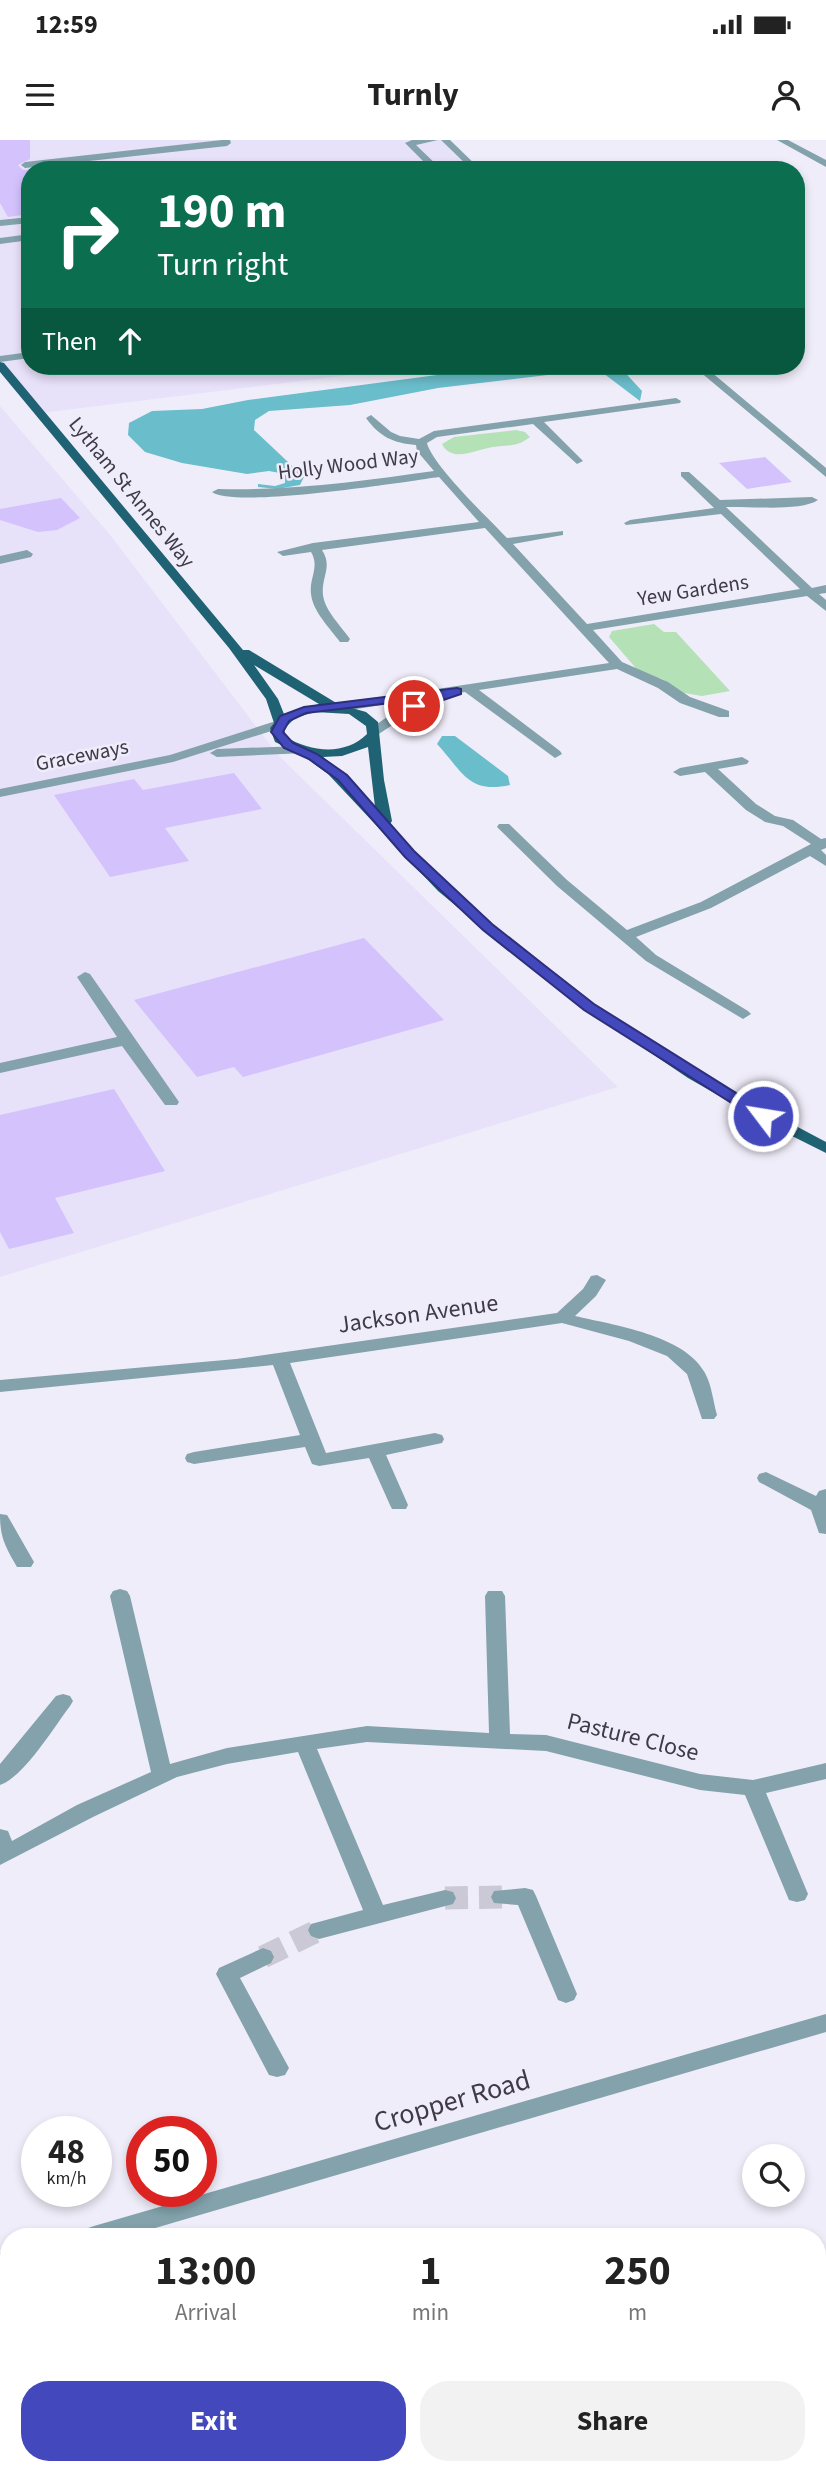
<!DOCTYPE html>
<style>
body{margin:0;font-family:"Source Sans 3",sans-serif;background:#f2f2f2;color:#222;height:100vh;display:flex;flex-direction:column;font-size:26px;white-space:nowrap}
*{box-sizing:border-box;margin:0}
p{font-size:23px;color:#767676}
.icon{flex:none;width:38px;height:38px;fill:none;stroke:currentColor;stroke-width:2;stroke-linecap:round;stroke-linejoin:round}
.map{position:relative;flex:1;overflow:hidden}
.details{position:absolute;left:0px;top:2088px;width:826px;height:247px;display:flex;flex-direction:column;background:#fff;border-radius:28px 28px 0 0;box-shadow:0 4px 10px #0003}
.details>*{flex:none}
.guide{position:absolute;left:21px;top:21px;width:784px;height:214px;border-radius:28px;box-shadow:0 4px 10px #0003;background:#0b6e4f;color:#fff;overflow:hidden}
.tools{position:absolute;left:742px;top:2004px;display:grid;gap:14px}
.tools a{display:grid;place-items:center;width:63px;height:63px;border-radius:50%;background:#fff;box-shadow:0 4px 10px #0003;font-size:35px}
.speed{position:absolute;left:21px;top:1976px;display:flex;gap:14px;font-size:35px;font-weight:700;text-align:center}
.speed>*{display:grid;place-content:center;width:91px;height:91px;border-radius:50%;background:#fff;box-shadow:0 4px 10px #0003;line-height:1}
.speed small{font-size:18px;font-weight:400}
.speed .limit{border:10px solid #d22;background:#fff;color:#111}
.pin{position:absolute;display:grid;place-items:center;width:60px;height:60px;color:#fff;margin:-30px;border:4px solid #fff;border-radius:50%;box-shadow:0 2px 7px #0007}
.me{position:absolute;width:77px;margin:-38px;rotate:301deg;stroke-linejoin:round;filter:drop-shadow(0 0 5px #0008)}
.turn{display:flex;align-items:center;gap:24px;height:147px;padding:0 21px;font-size:32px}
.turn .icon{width:91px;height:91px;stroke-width:2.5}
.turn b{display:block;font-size:49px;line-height:60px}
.then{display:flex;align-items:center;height:66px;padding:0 21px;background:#0003;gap:14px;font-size:26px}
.eta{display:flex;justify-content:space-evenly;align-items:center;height:119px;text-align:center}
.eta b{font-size:42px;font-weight:700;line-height:49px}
.cta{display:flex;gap:14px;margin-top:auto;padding:14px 21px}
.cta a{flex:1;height:80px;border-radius:28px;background:#4348bd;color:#fff;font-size:28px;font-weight:700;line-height:80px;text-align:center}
.cta a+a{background:#f2f2f2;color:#222}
.status{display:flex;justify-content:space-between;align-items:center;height:49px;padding:0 35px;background:#fff;direction:ltr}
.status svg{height:19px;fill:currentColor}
header{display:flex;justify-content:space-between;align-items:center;height:91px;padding:0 21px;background:#fff;font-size:32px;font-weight:700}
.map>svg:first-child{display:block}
</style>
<div class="status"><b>12:59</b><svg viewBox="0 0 49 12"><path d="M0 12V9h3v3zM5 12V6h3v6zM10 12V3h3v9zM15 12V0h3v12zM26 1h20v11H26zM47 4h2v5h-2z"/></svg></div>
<header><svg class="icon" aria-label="menu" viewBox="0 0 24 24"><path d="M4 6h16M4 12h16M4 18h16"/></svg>Turnly<svg class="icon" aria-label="person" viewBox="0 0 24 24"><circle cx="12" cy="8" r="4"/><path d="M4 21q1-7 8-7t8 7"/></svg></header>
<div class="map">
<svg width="826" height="2334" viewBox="0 0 826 2334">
<rect width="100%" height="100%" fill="#f0edfa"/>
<!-- built -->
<path fill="#e8e1fa" d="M0 0H445L477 30H30V226H423L41 273 0 225Z
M0 266 111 396 278 615 618 947 0 1137Z"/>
<!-- green -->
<path fill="#b4e2b6" d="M516 290 525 292 530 297C518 307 507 305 493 307 477 309 452 324 442 304L454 297Z
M654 484 664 492H676L730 551 702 556 684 553 662 539 640 533 609 497 612 491Z"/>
<!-- water -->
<path fill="#6abdcb" d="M505 226H619L642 251 640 261 603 233 589 230 438 248 350 265 269 271 255 280 254 290 304 337 300 345 277 349 258 347V344L275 346 285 343V334L269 331 247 334 182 323 145 312 128 295 129 283 152 271 202 269 248 260Z
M442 596H455L508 636 510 645C468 654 463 632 437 604Z"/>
<!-- building -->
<path fill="#d4c2fd" d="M0 0H30V19L18 25 23 30H30V74L8 77 0 63Z
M765 317 792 342 747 349 719 323Z
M61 358 80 378 57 390 38 392 0 380V369Z
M234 633 262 669 165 688 189 721 110 737 54 655 134 639 143 650Z
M364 798 444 880 243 937 234 927 197 937 134 860Z
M114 949 165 1031 55 1058 74 1093 9 1109 0 1092V975Z"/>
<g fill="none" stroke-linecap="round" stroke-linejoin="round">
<!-- minor-tunnel -->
<path stroke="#ccc9d6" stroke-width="23" stroke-dasharray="23 11" stroke-linecap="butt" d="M445 1758 502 1757
M263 1817 319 1790"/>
<!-- minor -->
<path fill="#83a2ac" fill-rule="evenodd" d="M222 0H230L231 3 227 6 25 28 21 25 25 22Z
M438 0 416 5 442 30H432L405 3 412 0Z
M441 0H450L481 30H472Z
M777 0H788L826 20V27Z
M128 27 143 30H124Z
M160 27 171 30H156Z
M30 77V83L0 86V80Z
M30 94V100L0 104V98Z
M30 212V218L0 222V216Z
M693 226H704L826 328V337Z
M676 258 681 261 680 263 544 282 583 321 577 324 533 284 437 297 427 303C432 325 490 380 507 398L563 391V395L513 404 587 484 800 449 721 374 626 385 624 383 630 380 714 368 681 336V332H689L720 360 812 357 818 360C800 372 749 366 726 367L812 448 826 445V453L819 454 826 460V471L807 456 593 490 622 522 668 542 690 557 729 571V577H719L680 563 658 548 617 529 479 550 560 611 562 614 555 618 465 552 430 558 433 561 432 564 405 577 374 597 369 596V590L395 571 421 559 337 572 330 568 337 564 609 523 485 388 322 410C333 427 321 437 323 455 325 471 341 486 350 499L348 502H340C330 488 313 472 311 454 309 438 320 427 311 412L283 416 277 412 313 403 479 382 439 337C403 342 235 369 212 352L218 349C291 351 362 341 434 331L417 311 416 305C393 303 380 297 366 278L371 275 391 292 400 296 419 299 434 291Z
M27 410 33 414 31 417 0 424V416Z
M279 580 284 581V587L173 622 0 657V649L170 615Z
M301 606 306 607V613L217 617 210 613 217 609Z
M742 617 749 621 747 624 718 629 756 664 775 676 793 680 821 699 826 698V708L821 710 826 715V726L810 716 711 768 636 797 656 815 748 871 751 874 743 879 646 821 557 746 497 687 499 684H509L567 740 627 790 701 762 811 704 783 686 765 682 746 670 705 632 680 636 673 632 680 628Z
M85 832 90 834 179 962 177 965H165L122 906 0 933V923L117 897 77 837Z
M597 1135 606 1140 596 1156 575 1176C613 1185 685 1195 705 1233 712 1246 713 1261 717 1275L714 1279H702L687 1234 667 1216 629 1201 562 1183 290 1223 326 1313 435 1293 442 1295 444 1299 442 1303 386 1315 408 1365 406 1369H392L390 1365 369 1318 319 1326 312 1324 305 1307 194 1324 187 1322 185 1318 187 1314 194 1312 300 1295 273 1225 0 1252V1240L236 1219 557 1173 583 1149 591 1136Z
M766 1332 816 1356 819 1351 826 1349V1394L819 1393 811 1370 759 1342 757 1338 759 1334Z
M0 1374 7 1375 10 1380 34 1422 31 1427H17C5 1406 0 1398 0 1374Z
M120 1449 127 1451 130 1456 170 1624 227 1608 367 1586 489 1593 485 1456 488 1451H502L505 1456 510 1594 546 1595 700 1634 753 1640 826 1623V1639L766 1653 808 1754 805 1760 797 1762 789 1760 745 1655 700 1650 546 1611 367 1602 317 1609 383 1765 445 1750 453 1752 456 1758 453 1764 319 1799 311 1796 308 1790 311 1784 363 1770 298 1612 227 1624 177 1637 93 1677 0 1725V1689L8 1691 12 1701 77 1665 151 1632 110 1456 113 1451Z
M63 1554 70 1556 73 1561 70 1566C54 1587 24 1637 0 1645V1624L56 1556Z
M525 1748 533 1750 536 1756 577 1854 574 1860 566 1863 558 1860 518 1765 494 1763 491 1757 494 1751Z
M263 1808 271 1811 274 1817 271 1823 240 1838 289 1928 285 1935 277 1937 269 1935 216 1834 219 1828Z
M826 1874V1892L128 2096H82L85 2089 94 2086Z
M9 2110V2132L0 2135V2113Z
M177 2326H203L205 2334H179Z"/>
<!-- major -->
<path fill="#1f6273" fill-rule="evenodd" d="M0 222 4 223 243 510H249L338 564 366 572 378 582 384 640 392 681 390 684C507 820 668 919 826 1002V1013L776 988 688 938 562 853 438 751 328 634 299 613 275 602 270 588 274 583 266 559 229 508 0 232ZM254 525 319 564 284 574 278 559ZM315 572 349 574 366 586 367 594C345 616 311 612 286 597L284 589 295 578ZM368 607 375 667 350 639 323 617 342 616Z"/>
</g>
<!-- route -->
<path fill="#4348bd" stroke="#2c2f7b" stroke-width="2" d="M457 548 461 549V554L414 570 410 569V564L424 559 306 573 289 581 283 592 293 603 317 614 347 635 414 711 492 784 544 825 594 864 768 973 770 976 768 979H757L584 870 483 790 405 717 338 640 309 619 284 608 271 592 280 576 304 567Z"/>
<g text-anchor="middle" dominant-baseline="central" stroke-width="5" stroke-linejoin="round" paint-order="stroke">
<!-- far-street labels -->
<g font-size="21" fill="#3e3a48" stroke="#f0edfa">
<text transform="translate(348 324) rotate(-7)">Holly Wood Way</text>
<text transform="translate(132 352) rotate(51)">Lytham St Annes Way</text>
<text transform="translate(693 450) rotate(-9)">Yew Gardens</text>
<text transform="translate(82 615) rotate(-11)">Graceways</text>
</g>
<!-- street labels -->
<g font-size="24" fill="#3e3a48" stroke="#f0edfa">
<text transform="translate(418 1174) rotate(-8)">Jackson Avenue</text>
<text transform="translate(633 1597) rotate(14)">Pasture Close</text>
</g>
<!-- near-street labels -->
<g font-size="28" fill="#3e3a48" stroke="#f0edfa">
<text transform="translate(452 1961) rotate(-16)">Cropper Road</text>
</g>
</g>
</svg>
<div class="tools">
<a><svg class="icon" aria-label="search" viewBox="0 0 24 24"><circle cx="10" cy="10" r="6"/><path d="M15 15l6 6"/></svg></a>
</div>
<div class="speed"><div>48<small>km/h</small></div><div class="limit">50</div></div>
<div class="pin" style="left:414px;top:566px;background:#d93025"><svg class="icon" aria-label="arrive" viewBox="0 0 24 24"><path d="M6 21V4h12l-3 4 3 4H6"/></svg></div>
<svg class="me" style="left:763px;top:976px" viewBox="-20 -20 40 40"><circle r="17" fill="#4348bd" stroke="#fff" stroke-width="3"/><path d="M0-11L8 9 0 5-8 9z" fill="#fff"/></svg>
<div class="guide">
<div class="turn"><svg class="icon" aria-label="right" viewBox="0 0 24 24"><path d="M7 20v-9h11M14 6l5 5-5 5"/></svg><div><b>190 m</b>Turn right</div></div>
<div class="then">Then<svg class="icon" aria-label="ahead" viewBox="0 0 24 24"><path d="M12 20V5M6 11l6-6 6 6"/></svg></div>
</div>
<section class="details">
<div class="eta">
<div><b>13:00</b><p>Arrival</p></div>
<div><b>1</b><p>min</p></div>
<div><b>250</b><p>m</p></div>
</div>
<div class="cta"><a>Exit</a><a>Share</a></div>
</section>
</div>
